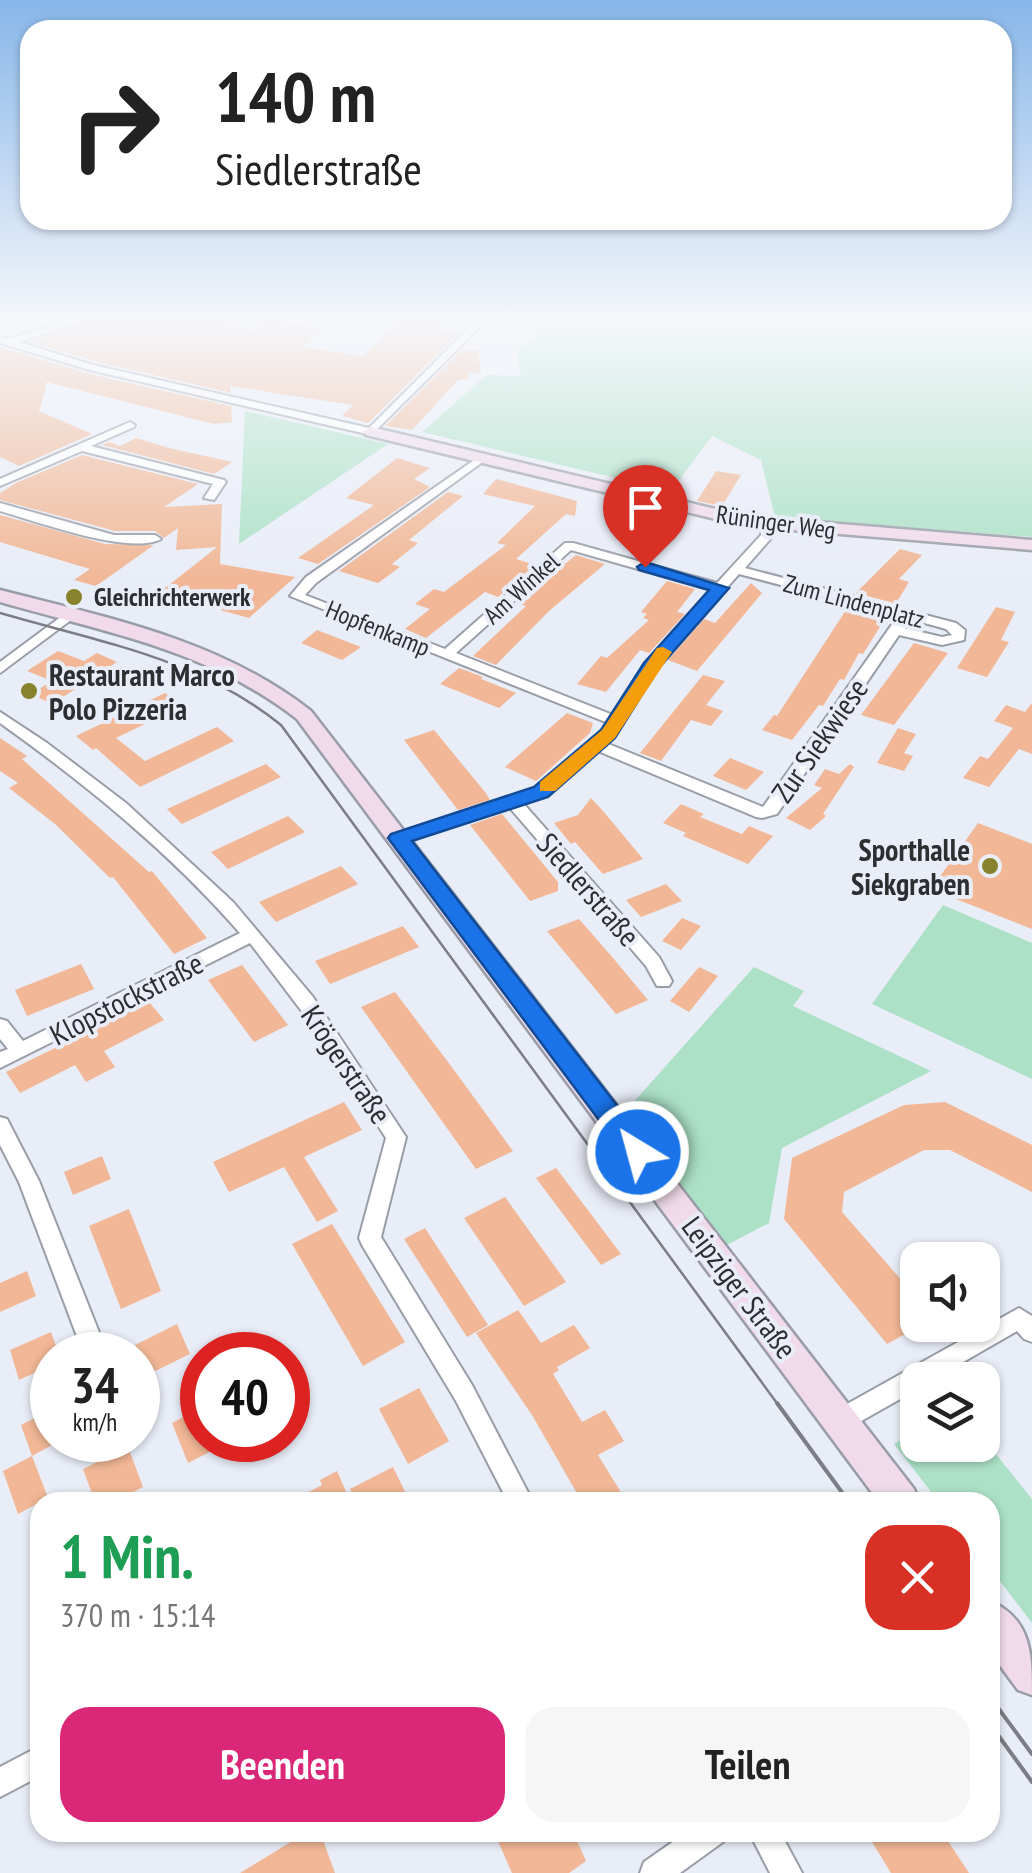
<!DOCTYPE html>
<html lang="de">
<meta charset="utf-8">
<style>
body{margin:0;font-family:"PT Sans Narrow",sans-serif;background:#f6f6f6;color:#222;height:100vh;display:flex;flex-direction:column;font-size:38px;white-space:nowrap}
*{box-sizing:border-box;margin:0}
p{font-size:32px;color:#767676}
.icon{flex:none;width:55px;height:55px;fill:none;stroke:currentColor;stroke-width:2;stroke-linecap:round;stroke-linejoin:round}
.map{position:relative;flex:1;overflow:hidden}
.sheet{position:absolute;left:30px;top:1492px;width:970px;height:350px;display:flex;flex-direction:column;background:#fff;border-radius:30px;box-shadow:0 2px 8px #0004}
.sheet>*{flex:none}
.hud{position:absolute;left:20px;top:20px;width:992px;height:210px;border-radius:30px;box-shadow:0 2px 8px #0004;background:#fff;color:#222;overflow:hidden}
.fabs{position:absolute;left:900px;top:1242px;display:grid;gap:20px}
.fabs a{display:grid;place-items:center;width:100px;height:100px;border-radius:20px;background:#fff;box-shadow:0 2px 8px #0004;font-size:50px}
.speed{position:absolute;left:30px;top:1332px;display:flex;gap:20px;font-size:50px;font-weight:700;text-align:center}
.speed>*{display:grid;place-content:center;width:130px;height:130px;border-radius:50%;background:#fff;box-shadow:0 2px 8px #0004;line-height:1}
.speed small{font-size:25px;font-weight:400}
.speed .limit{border:15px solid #d22;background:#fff;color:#111}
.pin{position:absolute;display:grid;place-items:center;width:85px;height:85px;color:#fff;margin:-102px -42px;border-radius:50% 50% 50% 0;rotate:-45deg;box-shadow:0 0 10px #0007}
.pin .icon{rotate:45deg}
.me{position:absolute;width:110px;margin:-55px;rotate:323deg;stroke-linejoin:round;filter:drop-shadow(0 0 8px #0008)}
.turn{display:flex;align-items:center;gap:35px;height:210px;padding:0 30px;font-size:45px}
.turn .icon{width:130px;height:130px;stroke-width:2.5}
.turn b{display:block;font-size:70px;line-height:85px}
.round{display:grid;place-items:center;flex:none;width:105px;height:105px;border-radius:30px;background:#f6f6f6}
.head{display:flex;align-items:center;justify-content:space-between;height:170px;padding:0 30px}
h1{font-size:60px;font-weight:700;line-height:75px;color:#1e9e55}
.primary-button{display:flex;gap:20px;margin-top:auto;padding:20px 30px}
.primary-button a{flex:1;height:115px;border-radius:30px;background:#db2777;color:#fff;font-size:40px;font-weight:700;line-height:115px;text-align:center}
.primary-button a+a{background:#f6f6f6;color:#222}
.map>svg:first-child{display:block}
</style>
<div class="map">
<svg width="1032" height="1873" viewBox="0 0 1032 1873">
<rect width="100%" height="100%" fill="#e9edf7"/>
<!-- green -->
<path fill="#ace1c7" d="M559 318H1032V537L775 517 761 460 712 436 671 491 422 432 487 375 521 376 517 351Z
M245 411 388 444 239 544Z
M943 905 1032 943V1079L872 1004Z
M754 967 804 991 793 1006 931 1071 782 1148 769 1223 723 1247 623 1114Z
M917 1430 918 1445H982L983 1438 1032 1499V1623L990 1568V1502H939L894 1444Z"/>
<!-- building -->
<path fill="#f1b796" d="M94 318H229V323L252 331 270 319 324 329 302 347 363 356 403 318H450L438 331 457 335 368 423 342 416 353 405 230 386 231 393 94 361 31 342Z
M0 347 89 374 231 406 232 422 214 424 47 382 39 411 92 434 19 466 0 457Z
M478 350 481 373H468L469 379 458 380 412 430 385 426 461 351Z
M136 438 169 448 232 462 214 474 102 445 109 442 120 446Z
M82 455 198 484 164 507 222 504 220 564 295 577 249 618 159 593 217 547 176 550 178 528 164 538 155 531H115L0 500V493L16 483Z
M397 458 430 468 414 479 430 487 318 564 298 558 374 505 346 498Z
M716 471 741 475 722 506 697 501Z
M496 479 577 501 575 516 566 514 516 559 535 565 498 597 485 592 426 638 405 629 430 609 415 604 434 589 444 592 506 545 497 543 535 506 483 494Z
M448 492 463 496 409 540 418 543 392 564 400 567 378 583 339 571Z
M0 515 105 544 154 545 96 586 74 580 90 569 0 542Z
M900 549 922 555 899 579 909 582 898 600 894 603 856 593Z
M576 555 605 564 549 611 496 665 473 656 526 606 517 603Z
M667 581 695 589 677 612 685 614 649 653 640 650 606 692 577 684 601 656 607 658 649 620 643 618 647 614 641 612Z
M751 583 762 593 697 671 668 660 704 619 715 623Z
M848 607 886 617 863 654 859 653 844 680 840 679 823 706 819 705 792 740 762 730 774 715 777 716Z
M996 607 1015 612 1001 640 1009 642 987 677 957 668Z
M317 630 361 647 342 660 301 643Z
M914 643 948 653 894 725 861 715Z
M58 651 84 661 97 653 117 662 52 704 31 694 52 681 27 671Z
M459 668 483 677 481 679 516 693 499 708 440 684Z
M703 675 725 681 706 705 723 711 711 726 691 720 661 761 640 753Z
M165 693 182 706 116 738 145 761 217 727 234 741 140 787 96 748 93 750 76 736Z
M1032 703V754L1019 749 989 787 963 778 980 756 988 759 1013 728 994 721 1006 705 1025 712Z
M567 713 593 723 590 733 536 781 505 767Z
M898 728 916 734 904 753 913 756 904 771 877 763Z
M434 730 485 792 490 800 458 810 404 740Z
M0 738 27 756 22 759 149 872 152 871 207 938 174 954 113 877 110 878 55 824 9 788 18 783 0 771Z
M730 758 764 772 746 790 713 776Z
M266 764 281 777 182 824 167 809Z
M850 764 854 767 823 814 826 816 810 830 786 818 822 788 814 785 825 769 839 774Z
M591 798 603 811 643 859 603 874 575 842 571 844 554 823 578 815Z
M681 804 704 814 700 817 742 834 749 826 773 836 748 864 683 836 686 833 663 823Z
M502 814 558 882V891L530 901 470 825Z
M288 816 305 832 228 869 211 852Z
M978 823 1032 844V929L931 889Z
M341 866 358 884 276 922 259 902Z
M666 884 682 901 641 917 626 900Z
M682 918 701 926 681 950 662 941Z
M579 919 613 958 648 1000 616 1014 547 931Z
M403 926 419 947 330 984 315 961Z
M81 964 94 989 27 1016 15 990Z
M242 965 288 1025 254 1042 208 980Z
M699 967 718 976 689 1012 670 1001Z
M395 992 454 1070 513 1151 476 1169 361 1007Z
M149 1002 164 1020 104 1051 115 1067 86 1082 75 1065 20 1093 6 1072Z
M344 1102 362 1130 304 1157 338 1211 317 1222 284 1167 229 1192 213 1162Z
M945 1102 1032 1145V1192L950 1150H924L844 1192 842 1212 918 1299V1327L887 1344 784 1219 792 1158 904 1105Z
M102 1156 111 1179 73 1195 64 1172Z
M556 1168 621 1254 601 1265 536 1178Z
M505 1197 566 1282 524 1306 464 1218Z
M129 1209 161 1291 121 1309 89 1226Z
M332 1224 405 1342 363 1366 292 1244Z
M425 1228 488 1325 467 1337 404 1239Z
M27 1271 36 1296 0 1312V1283Z
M518 1310 541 1343 574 1325 590 1348 557 1367 559 1370 553 1374 582 1422 605 1410 624 1441 598 1455 627 1502H582L532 1415 476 1333Z
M177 1324 190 1354 147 1375 135 1345Z
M51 1332 59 1355H52V1365L19 1380 10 1350Z
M419 1388 449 1441 408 1464 379 1409Z
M202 1407V1440H233L188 1463 172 1423Z
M52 1409V1445L32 1456 21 1425Z
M128 1447 143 1487 114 1502H95L83 1469Z
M32 1456 48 1498 18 1514 3 1471Z
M393 1467 410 1502H356L350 1489Z
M337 1471 347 1494 331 1502H290L322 1485 320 1480Z
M307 1832H320L335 1873H240Z
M494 1832H573L586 1861 569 1873H512Z
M866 1832H942L969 1873H891Z"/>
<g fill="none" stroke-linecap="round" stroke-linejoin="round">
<defs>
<path id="street" d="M76 318H91L19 342 93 365 369 428 476 321 473 318 487 320 371 435 90 370 0 343V337L8 339Z
M130 422 135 425 134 427 91 446 224 480 226 482 214 500 204 498 213 484 82 451 0 486V479Z
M480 456 484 457V461L316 583 305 595 445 649 565 543H573L717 583 761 535 762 524 768 520 774 524 773 536 745 568 956 623 965 630 964 640 942 645 899 635 777 814 762 818 756 817 598 751 547 795 523 803 659 957 672 981 669 986H657L646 966 510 808 398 844 390 839 392 835 535 789 602 731 608 723 290 596 306 577ZM571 550 712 590 645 663 613 715 456 653ZM739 574 898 616 763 807 606 743 615 734 656 668ZM910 619 946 629 952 635 942 637 904 628Z
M0 503 114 535H155L161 539C131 556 35 521 0 511Z
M66 613 71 614V620L0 673V662Z
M0 712 47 743 126 803 233 902 313 997 406 1137 381 1237 472 1385 533 1502H508L456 1401 362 1245 359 1238 386 1138 313 1026 250 943 0 1068V1052L8 1049 0 1039V1019L7 1021 23 1041 240 933C169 852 87 785 0 723Z
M0 1117 7 1119 39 1181 108 1355H84L19 1182 0 1145Z
M1019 1308 1032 1316V1342L1024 1339 1017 1331 932 1380H918V1389L847 1429 839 1433 831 1429 827 1421 831 1413Z
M40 1746V1776L0 1797V1767Z
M687 1832H727L723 1842 680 1873H640L644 1862Z
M749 1832H780L802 1873H770Z"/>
<path id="secondary" d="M371 427 745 516 1032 540V550L745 526 366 435 363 432Z
M0 590C109 618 221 640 311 711L914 1489 919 1502H879L297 719C209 650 105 632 0 602Z
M990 1601C1032 1619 1032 1656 1032 1695L1018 1690 990 1652Z"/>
</defs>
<!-- street casing -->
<use href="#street" stroke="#999da7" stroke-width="4"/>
<!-- secondary casing -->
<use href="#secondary" stroke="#999da7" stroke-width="5"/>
<!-- street -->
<use href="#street" fill="#fff" fill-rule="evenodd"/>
<!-- secondary -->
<use href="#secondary" fill="#f1dbea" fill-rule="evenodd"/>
<!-- tram-far1 -->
<path stroke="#7c7e85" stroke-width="2.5" d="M0 613C99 642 199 658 281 725L779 1406"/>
<!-- tram -->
<path stroke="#7c7e85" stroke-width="4" d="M777 1403 849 1502
M990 1697 1032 1754
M990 1724 1032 1782"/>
</g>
<!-- sky -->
<linearGradient id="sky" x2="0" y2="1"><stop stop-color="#87b6e9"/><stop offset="0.55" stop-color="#f5f7fb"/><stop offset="1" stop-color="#f5f7fb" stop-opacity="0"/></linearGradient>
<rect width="1032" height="581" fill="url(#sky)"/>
<!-- route -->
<path fill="#1a73e8" stroke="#114b97" stroke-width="2.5" d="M645 562 729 588 658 669 615 738 548 797 412 841 647 1144 651 1152 647 1159 638 1162 628 1159 388 838 391 834 534 787 601 730 644 663 709 590 639 570 637 567Z"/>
<!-- slow -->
<path fill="#f59e0b" d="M663 647 672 652 615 738 555 791H540V782L602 730 657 648Z"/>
<!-- markers -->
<g fill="#87822b" stroke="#e9edf7" stroke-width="4">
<circle cx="74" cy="597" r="10"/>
<circle cx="29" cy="691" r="10"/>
<circle cx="990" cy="866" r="10"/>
</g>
<g text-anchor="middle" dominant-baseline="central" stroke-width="8" stroke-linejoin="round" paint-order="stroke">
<!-- far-street labels -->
<g font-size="25" fill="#2d2e32" stroke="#e9edf7">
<text transform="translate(776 522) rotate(8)">Rüninger Weg</text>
<text transform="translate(521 588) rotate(-42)">Am Winkel</text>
<text transform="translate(854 601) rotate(15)">Zum Lindenplatz</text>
<text transform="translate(378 628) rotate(22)">Hopfenkamp</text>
</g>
<!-- far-poi labels -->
<g font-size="25" font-weight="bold" fill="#2d2e32" stroke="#e9edf7" text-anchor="start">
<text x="94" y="597">Gleichrichterwerk</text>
</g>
<!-- poi labels -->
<g font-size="30" font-weight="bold" fill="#2d2e32" stroke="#e9edf7" text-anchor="start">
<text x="49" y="674">Restaurant Marco<tspan x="49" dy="34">Polo Pizzeria</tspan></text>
<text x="970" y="849" text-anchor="end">Sporthalle<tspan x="970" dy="34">Siekgraben</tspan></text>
</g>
<!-- street labels -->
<g font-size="30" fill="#2d2e32" stroke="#e9edf7">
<text transform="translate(819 740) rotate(-55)">Zur Siekwiese</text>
<text transform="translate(589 889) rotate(49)">Siedlerstraße</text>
<text transform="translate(126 998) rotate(-27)">Klopstockstraße</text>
<text transform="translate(347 1064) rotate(56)">Krögerstraße</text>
<text transform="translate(740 1287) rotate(53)">Leipziger Straße</text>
</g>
</g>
</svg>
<div class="fabs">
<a><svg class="icon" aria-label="sound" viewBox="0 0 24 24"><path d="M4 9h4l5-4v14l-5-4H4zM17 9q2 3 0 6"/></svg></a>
<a><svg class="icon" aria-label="layers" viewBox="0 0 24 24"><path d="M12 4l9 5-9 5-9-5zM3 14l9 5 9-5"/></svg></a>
</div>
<div class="speed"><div>34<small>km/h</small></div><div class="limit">40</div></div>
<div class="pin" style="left:645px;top:567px;background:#d93025"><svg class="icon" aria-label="arrive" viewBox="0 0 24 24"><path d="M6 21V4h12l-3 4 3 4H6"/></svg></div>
<svg class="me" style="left:638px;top:1152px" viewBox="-20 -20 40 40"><circle r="17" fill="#1a73e8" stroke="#fff" stroke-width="3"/><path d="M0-11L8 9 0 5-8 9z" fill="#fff"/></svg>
<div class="hud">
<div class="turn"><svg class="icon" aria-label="right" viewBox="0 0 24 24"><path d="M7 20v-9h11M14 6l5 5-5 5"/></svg><div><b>140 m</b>Siedlerstraße</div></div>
</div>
<section class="sheet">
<div class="head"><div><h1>1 Min.</h1><p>370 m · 15:14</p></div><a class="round" style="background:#d93025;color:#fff"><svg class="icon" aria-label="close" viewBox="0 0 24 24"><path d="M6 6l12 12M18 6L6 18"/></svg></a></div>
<div class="primary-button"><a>Beenden</a><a>Teilen</a></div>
</section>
</div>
